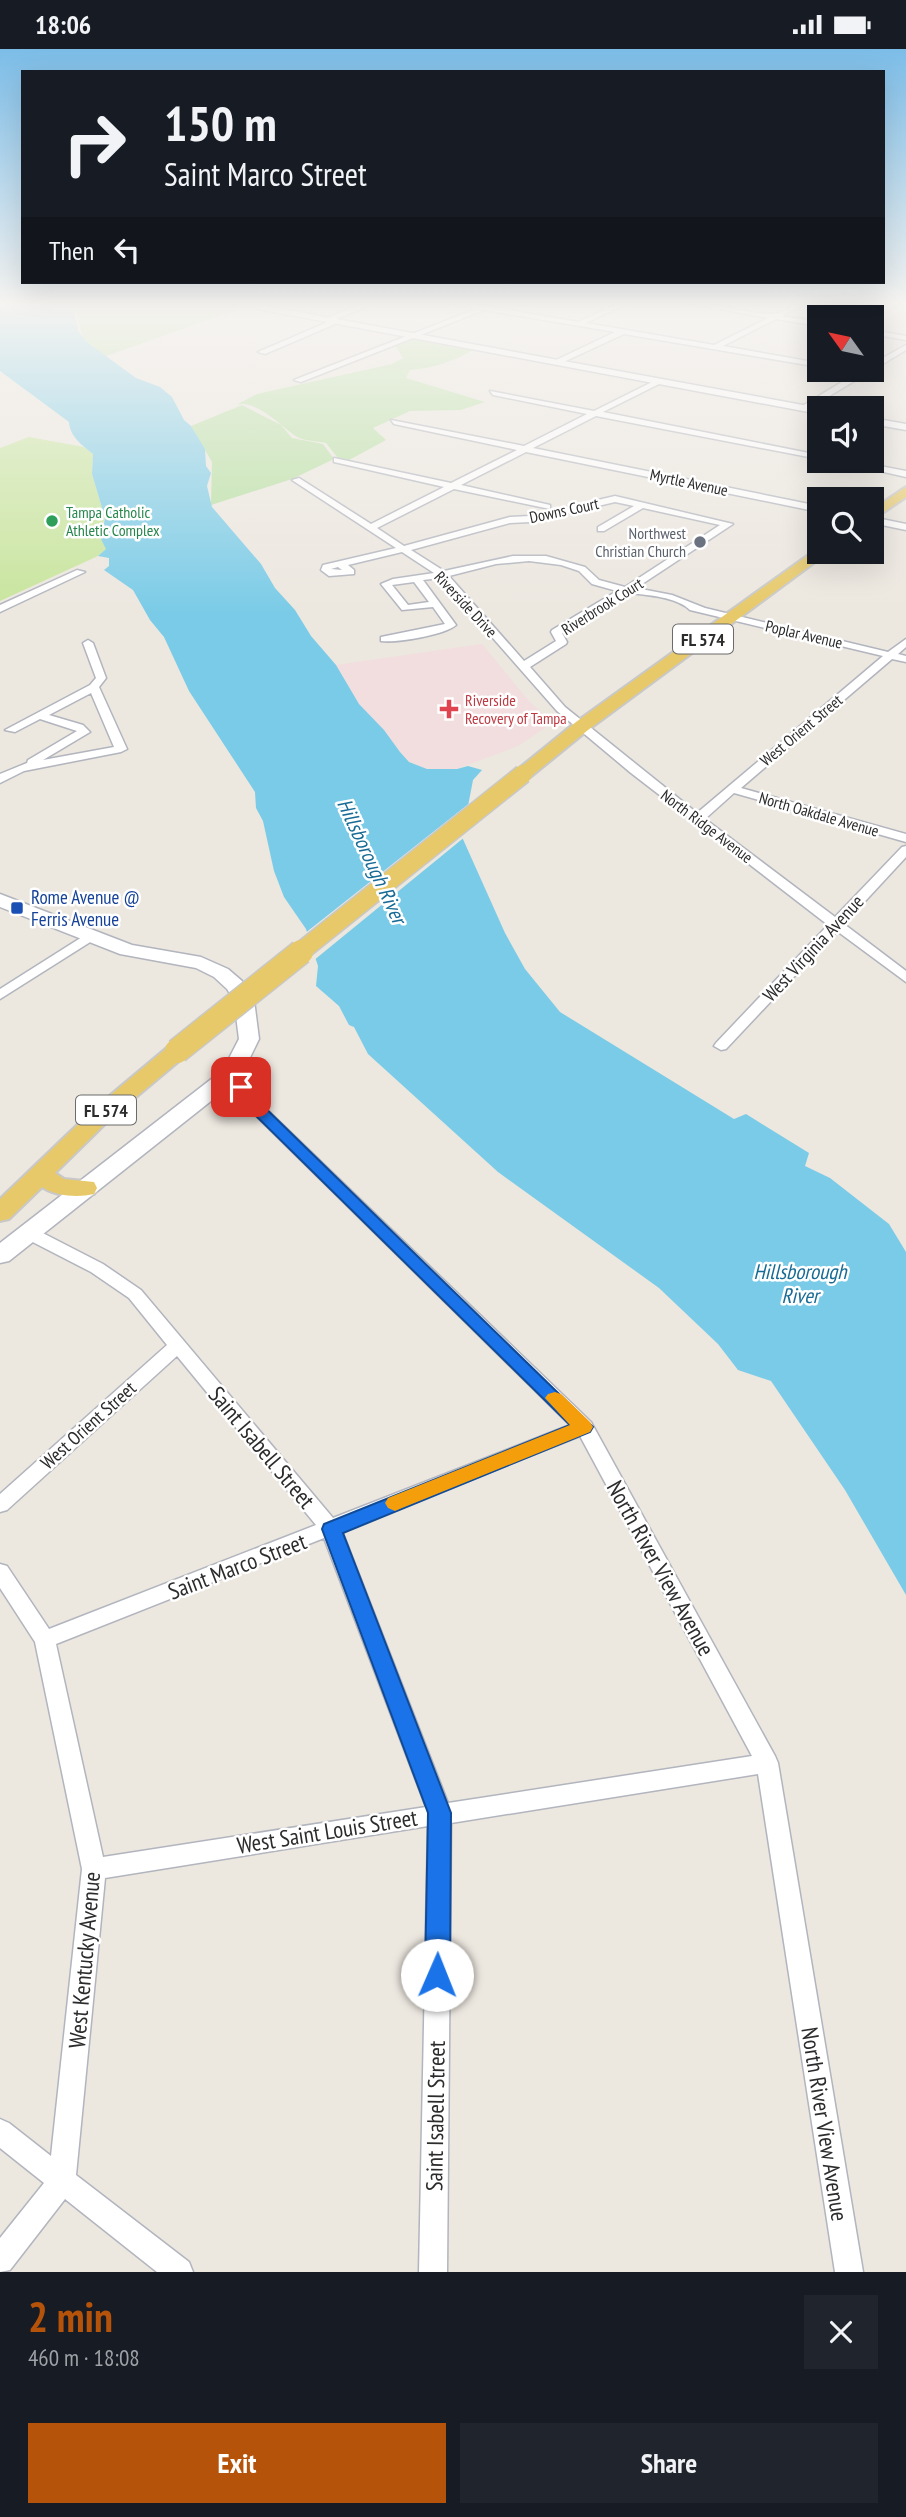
<!DOCTYPE html>
<meta charset="utf-8">
<style>
body{margin:0;font-family:"PT Sans Narrow",sans-serif;background:#20242c;color:#f1f3f6;height:100vh;display:flex;flex-direction:column;font-size:26px;white-space:nowrap}
*{box-sizing:border-box;margin:0}
p{font-size:23px;color:#9ea1a6}
.icon{flex:none;width:38px;height:38px;fill:none;stroke:currentColor;stroke-width:2;stroke-linecap:round;stroke-linejoin:round}
.map{position:relative;height:2223px;overflow:hidden}
.drawer{display:flex;flex-direction:column;background:#171b24;flex:1}
.drawer>*{flex:none}
.banner{position:absolute;left:21px;top:21px;width:864px;height:214px;border-radius:0px;box-shadow:0 7px 28px #0002;background:#171b24;color:#f1f3f6;overflow:hidden}
.needle{width:46px;rotate:303deg}
.controls{position:absolute;left:807px;top:256px;display:grid;gap:14px}
.controls a{display:grid;place-items:center;width:77px;height:77px;border-radius:0px;background:#171b24;box-shadow:0 7px 28px #0002;font-size:35px}
.pin{position:absolute;display:grid;place-items:center;width:60px;height:60px;color:#fff;margin:-30px;border-radius:14px;box-shadow:0 4px 10px #0006}
.me{position:absolute;width:77px;margin:-38px;rotate:1deg;stroke-linejoin:round;filter:drop-shadow(0 0 5px #0008)}
.turn{display:flex;align-items:center;gap:24px;height:147px;padding:0 28px;font-size:32px}
.turn .icon{width:91px;height:91px;stroke-width:2.5}
.turn b{display:block;font-size:49px;line-height:60px}
.then{display:flex;align-items:center;height:66px;padding:0 28px;background:#0003;gap:14px;font-size:26px}
.round{display:grid;place-items:center;flex:none;width:74px;height:74px;border-radius:0px;background:#20242c}
.overview{display:flex;align-items:center;justify-content:space-between;height:119px;padding:0 28px}
h1{font-size:42px;font-weight:600;line-height:52px;color:#b45309}
.action{display:flex;gap:14px;margin-top:auto;padding:14px 28px}
.action a{flex:1;height:80px;border-radius:0px;background:#b45309;color:#fff;font-size:28px;font-weight:600;line-height:80px;text-align:center}
.action a+a{background:#20242c;color:#f1f3f6}
.status{display:flex;justify-content:space-between;align-items:center;height:49px;padding:0 35px;background:#171b24;direction:ltr}
.status svg{height:19px;fill:currentColor}
.map>svg:first-child{display:block}
</style>
<div class="status"><b>18:06</b><svg viewBox="0 0 49 12"><path d="M0 12V9h3v3zM5 12V6h3v6zM10 12V3h3v9zM15 12V0h3v12zM26 1h20v11H26zM47 4h2v5h-2z"/></svg></div>
<div class="map">
<svg width="906" height="2223" viewBox="0 0 906 2223">
<rect width="100%" height="100%" fill="#ece7df"/>
<!-- medical -->
<path fill="#f2dddf" d="M482 595 528 651 552 674 518 697 457 720H427L409 713 359 655 336 616Z"/>
<!-- green -->
<path fill="#b6dfa0" d="M72 253H212L242 259 106 307C75 296 83 275 72 253Z
M414 289 473 301C452 313 434 319 410 321L406 329 485 353 461 361 410 362 373 379 386 391 349 411 338 409 326 394C317 392 301 392 294 386 280 376 255 350 236 356L257 345 392 315 403 309 395 296Z
M242 356 281 376 292 389 323 395 334 410 292 430 211 456 212 413 191 377Z"/>
<!-- pitch -->
<path fill="#c7e59c" d="M29 388 84 398 93 405 92 425 105 469 102 476 106 500 98 507 0 552V399Z"/>
<!-- water -->
<path fill="#7acbe7" d="M0 253H72L78 282 88 294 136 329 160 338 172 348 184 371 191 377 205 400 206 417 211 424 207 437 212 458 261 515 275 539 295 561 311 587 336 616 359 655 384 681 400 703 409 713 427 720H457L468 717 482 721 473 731 462 788 505 884 525 920 560 963 734 1070 746 1065 809 1104 805 1117 830 1129 889 1175 906 1203V1546L845 1441 771 1332 738 1321 718 1295 659 1239 498 1123 368 1005 354 978 349 976 339 957 316 937 318 917 306 880 284 848 274 822 263 772 256 759 255 743 189 642 164 588 150 571 133 541 104 521 109 517V509L98 507 106 500 101 490 105 469 92 425 93 405C82 396 70 388 69 373L0 322Z"/>
<!-- pier -->
<path fill="#ece7df" d="M471 753 466 787 313 912 304 885Z"/>
<g fill="none" stroke-linecap="round" stroke-linejoin="round">
<defs>
<path id="street" d="M366 253H376L334 271 335 275 265 305 258 303 328 273 327 269Z
M446 253H463L578 273 622 253H631L586 274 714 296 768 269 682 253C712 253 741 264 771 265 783 266 794 253 807 253L782 267 819 273V277L776 270 723 297 819 314V318L624 285 557 316 554 312 615 283 484 261 301 333 294 331 476 260Z
M872 281 906 287V291L872 285Z
M906 296V301L806 361 799 359 855 325 837 320H872V315Z
M658 330 661 334 603 363 819 406V410L596 367 533 399 819 457V463L526 403 461 436 550 456V460L454 440 377 479 404 497 510 468 530 467 615 447 733 475 636 539 672 546 705 559 888 603 906 590V598L898 605 906 607V613L892 610 741 739 906 785V793L734 744 705 770 835 868 902 798 906 797V808L844 875 906 922V933L837 882 726 1000 721 1001 714 997 716 994 828 876 631 724 557 662 440 529 423 531 456 576C445 586 397 594 381 592V588L445 575 433 558 402 561 381 535 393 530 434 524 402 503 348 516 354 521V525L329 527 321 521 323 516 396 499 292 431 299 429 371 475 444 438 334 413V409L451 434 517 401 394 375 391 371 524 397 587 365 493 346 490 342 594 362ZM615 453 634 457 598 478V482H604L643 459 720 476 625 538 599 531 585 518 546 507H513L444 522 411 501 510 474 530 473ZM529 512 561 516 579 522 592 535 617 542 552 581 551 583 556 592 524 612 449 527 496 515ZM338 518 342 521 331 520ZM414 533 429 553 408 556 392 536ZM629 544C648 546 677 548 690 561L883 607 697 764 565 658 530 618 566 595 567 593 562 584Z
M831 411H849L906 422V428Z
M872 468 906 475V481L872 474Z
M77 521 85 523 0 563V556Z
M88 591 93 594 106 629 99 638 127 700 121 703 24 722 0 734V725L27 714 28 711 77 682 40 670 15 683 5 681 90 636 96 629 83 594ZM91 644 114 698 43 711 90 683 83 676 49 666Z
M90 883 97 887 95 890 0 950V940Z
M232 1020 237 1021 256 1050 591 1373 775 1707 778 1714 863 2223H835L758 1725 451 1774 447 2223H419L428 1777 105 1829 76 2126 189 2213 193 2223H157L65 2150 10 2221 0 2223V2189L44 2134 0 2099V2070L9 2074 51 2107 82 1820 35 1593 0 1539V1515L7 1517 49 1580 316 1476 177 1307 7 1461 0 1463V1445L167 1296 129 1249 91 1223 21 1187 19 1183 21 1179H33L103 1215 141 1241 333 1469 570 1376 245 1056 225 1024ZM580 1387 752 1707 448 1754 342 1482ZM324 1489 426 1758 103 1808 56 1595Z"/>
<path id="secondary" d="M221 253H244L819 359V365Z
M872 369 906 375V381L872 375Z
M0 845 132 896 201 908 228 920 242 932 254 951 259 990 240 1029 9 1212 0 1214V1194L223 1021 239 990 234 951 227 940 214 928 196 919 120 905 0 858Z"/>
<path id="primary" d="M906 438V448L872 471V461Z
M818 499 819 502H830L588 681 529 729H517L514 725 517 721 576 673Z
M177 995 185 997 188 1002 185 1007 111 1069 55 1124 64 1130 94 1133 97 1139 94 1145C77 1149 56 1147 42 1138L9 1170 0 1172V1150L95 1059 169 997Z"/>
</defs>
<!-- street casing -->
<use href="#street" stroke="#b2b5be" stroke-width="3"/>
<!-- secondary casing -->
<use href="#secondary" stroke="#b2b5be" stroke-width="3"/>
<!-- primary casing -->
<use href="#primary" stroke="#c8c8c8" stroke-width="4"/>
<!-- street -->
<use href="#street" fill="#fff" fill-rule="evenodd"/>
<!-- secondary -->
<use href="#secondary" fill="#fff" fill-rule="evenodd"/>
<!-- primary -->
<use href="#primary" fill="#e7c969" fill-rule="evenodd"/>
<defs>
<path id="primary-bridge-far1" d="M299 904 523 725"/>
<path id="primary-bridge" d="M177 1002 301 903"/>
</defs>
<!-- primary-bridge-far1 casing -->
<use href="#primary-bridge-far1" stroke="#c8c8c8" stroke-width="21" stroke-linecap="butt"/>
<!-- primary-bridge casing -->
<use href="#primary-bridge" stroke="#c8c8c8" stroke-width="27" stroke-linecap="butt"/>
<!-- primary-bridge-far1 -->
<use href="#primary-bridge-far1" stroke="#e7c969" stroke-width="18"/>
<!-- primary-bridge -->
<use href="#primary-bridge" stroke="#e7c969" stroke-width="24"/>
</g>
<!-- sky -->
<linearGradient id="sky" x2="0" y2="1"><stop stop-color="#7cbde8"/><stop offset="0.45" stop-color="#f6f4f1"/><stop offset="1" stop-color="#f6f4f1" stop-opacity="0"/></linearGradient>
<rect width="906" height="565" fill="url(#sky)"/>
<!-- route -->
<path fill="#1a73e8" stroke="#114b97" stroke-width="2" d="M241 1034 246 1035 256 1050 593 1378 590 1383 343 1484 451 1764 450 1926 446 1934 437 1938 429 1934 425 1926 428 1764 322 1480 324 1475 570 1376 245 1056 233 1038Z"/>
<!-- slow -->
<path fill="#f59e0b" d="M555 1343 561 1345 590 1373 593 1378 590 1383 402 1459 395 1462 388 1459 385 1454 388 1449 570 1376 545 1349 548 1345Z"/>
<!-- markers -->
<circle fill="#2e9e5b" stroke="#fff" stroke-width="2.5" cx="52" cy="472" r="7"/>
<circle fill="#6b7280" stroke="#fff" stroke-width="2.5" cx="700" cy="493" r="7"/>
<path fill="#e0444e" stroke="#fff" stroke-width="2.5" d="M445.5 649.5h7v7h7v7h-7v7h-7v-7h-7v-7h7z"/>
<rect fill="#1a4fb4" stroke="#fff" stroke-width="2.5" x="10" y="852" width="14" height="14" rx="3.5"/>
<g text-anchor="middle" dominant-baseline="central" stroke-width="5" stroke-linejoin="round" paint-order="stroke">
<!-- far-street labels -->
<g font-size="16" fill="#2c2c2c" stroke="#fff">
<text transform="translate(689 433) rotate(12)">Myrtle Avenue</text>
<text transform="translate(564 461) rotate(-12)">Downs Court</text>
<text transform="translate(466 555) rotate(47)">Riverside Drive</text>
<text transform="translate(602 557) rotate(-32)">Riverbrook Court</text>
<text transform="translate(804 585) rotate(13)">Poplar Avenue</text>
<text transform="translate(801 681) rotate(-40)">West Orient Street</text>
<text transform="translate(819 765) rotate(16)">North Oakdale Avenue</text>
<text transform="translate(707 777) rotate(37)">North Ridge Avenue</text>
</g>
<!-- far-leisure labels -->
<g font-size="16" fill="#27864d" stroke="#fff" text-anchor="start">
<text x="66" y="463">Tampa Catholic<tspan x="66" dy="18">Athletic Complex</tspan></text>
</g>
<!-- far-worship labels -->
<g font-size="16" fill="#5b616d" stroke="#fff" text-anchor="end">
<text x="686" y="484">Northwest<tspan x="686" dy="18">Christian Church</tspan></text>
</g>
<!-- far-health labels -->
<g font-size="16" fill="#be3a42" stroke="#fff" text-anchor="start">
<text x="465" y="651">Riverside<tspan x="465" dy="18">Recovery of Tampa</tspan></text>
</g>
<!-- shield labels -->
<g fill="#fff" stroke="#6b6b6b" stroke-width="2">
<rect x="673" y="575.5" width="60" height="29" rx="5"/>
<rect x="76" y="1046.5" width="60" height="29" rx="5"/>
</g>
<g font-size="18" font-weight="bold" fill="#2c2c2c">
<text x="703" y="590">FL 574</text>
<text x="106" y="1061">FL 574</text>
</g>
<!-- transit labels -->
<g font-size="19" fill="#164399" stroke="#fff" text-anchor="start">
<text x="31" y="848">Rome Avenue @<tspan x="31" dy="22">Ferris Avenue</tspan></text>
</g>
<!-- street labels -->
<g font-size="19" fill="#2c2c2c" stroke="#fff">
<text transform="translate(813 899) rotate(-47)">West Virginia Avenue</text>
<text transform="translate(88 1376) rotate(-42)">West Orient Street</text>
</g>
<!-- water labels -->
<g font-size="21" font-style="italic" fill="#176b95" stroke="#fff">
<text transform="translate(372 812) rotate(65)">Hillsborough River</text>
<text x="800" y="1222">Hillsborough<tspan x="800" dy="24">River</tspan></text>
</g>
<!-- near-street labels -->
<g font-size="23" fill="#2c2c2c" stroke="#fff">
<text transform="translate(262 1398) rotate(50)">Saint Isabell Street</text>
<text transform="translate(237 1517) rotate(-21)">Saint Marco Street</text>
<text transform="translate(661 1519) rotate(61)">North River View Avenue</text>
<text transform="translate(327 1782) rotate(-9)">West Saint Louis Street</text>
<text transform="translate(84 1911) rotate(-85)">West Kentucky Avenue</text>
<text transform="translate(435 2067) rotate(-89)">Saint Isabell Street</text>
<text transform="translate(825 2075) rotate(81)">North River View Avenue</text>
</g>
</g>
</svg>
<div class="controls">
<a><svg class="needle" viewBox="-14 -14 28 28"><path d="M0-13l5 13h-10z" fill="#e53935"/><path d="M0 13l5-13h-10z" fill="#9ea1a6"/></svg></a>
<a><svg class="icon" aria-label="sound" viewBox="0 0 24 24"><path d="M4 9h4l5-4v14l-5-4H4zM17 9q2 3 0 6"/></svg></a>
<a><svg class="icon" aria-label="search" viewBox="0 0 24 24"><circle cx="10" cy="10" r="6"/><path d="M15 15l6 6"/></svg></a>
</div>
<div class="pin" style="left:241px;top:1038px;background:#d93025"><svg class="icon" aria-label="arrive" viewBox="0 0 24 24"><path d="M6 21V4h12l-3 4 3 4H6"/></svg></div>
<svg class="me" style="left:437px;top:1926px" viewBox="-20 -20 40 40"><circle r="19" fill="#fff"/><path d="M0-13L10 11 0 6-10 11z" fill="#1a73e8"/></svg>
<div class="banner">
<div class="turn"><svg class="icon" aria-label="right" viewBox="0 0 24 24"><path d="M7 20v-9h11M14 6l5 5-5 5"/></svg><div><b>150 m</b>Saint Marco Street</div></div>
<div class="then">Then<svg class="icon" aria-label="left" viewBox="0 0 24 24"><path d="M17 20v-9H6M10 6l-5 5 5 5"/></svg></div>
</div>
</div>
<section class="drawer">
<div class="overview"><div><h1>2 min</h1><p>460 m · 18:08</p></div><a class="round"><svg class="icon" aria-label="close" viewBox="0 0 24 24"><path d="M6 6l12 12M18 6L6 18"/></svg></a></div>
<div class="action"><a>Exit</a><a>Share</a></div>
</section>
